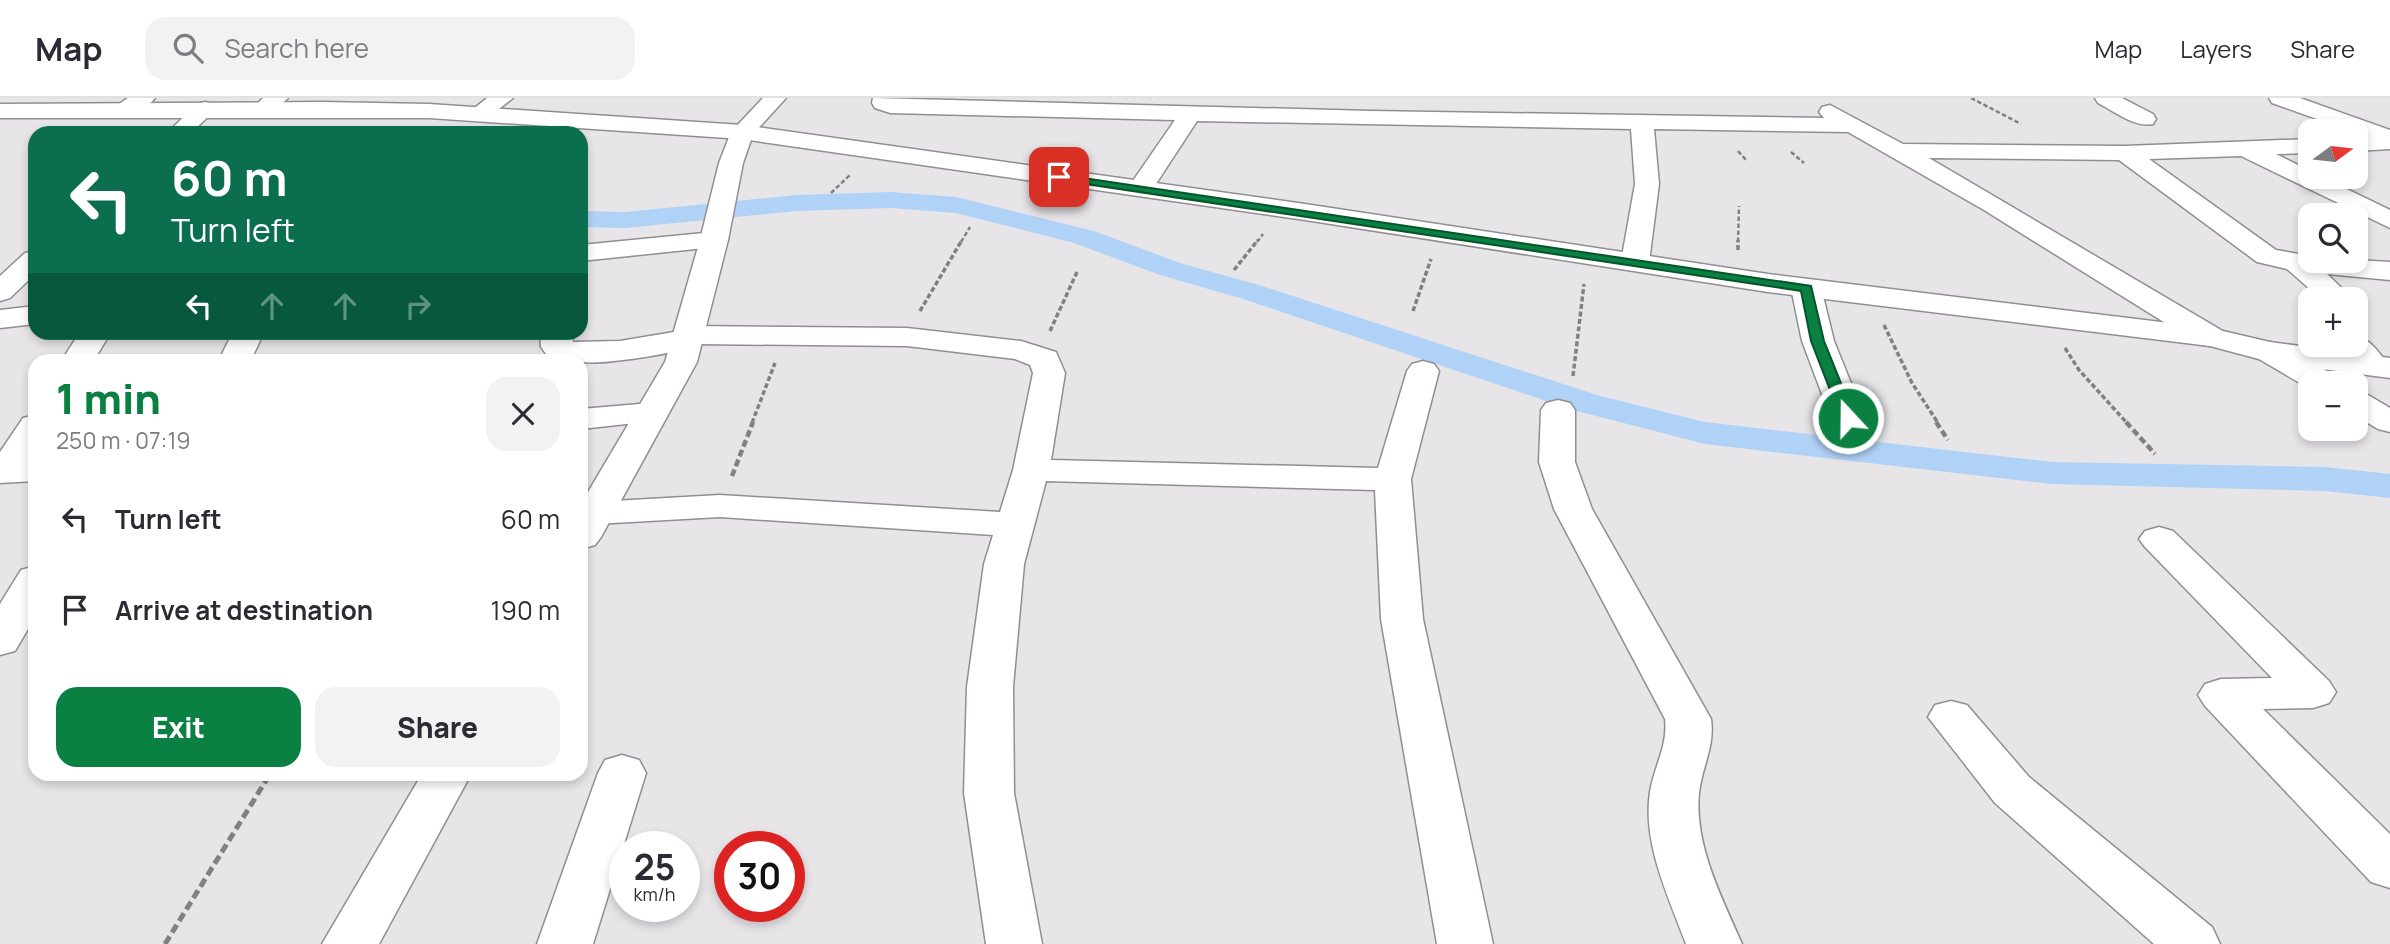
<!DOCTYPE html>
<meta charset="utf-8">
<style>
body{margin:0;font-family:Manrope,sans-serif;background:#f2f2f3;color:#2b2b33;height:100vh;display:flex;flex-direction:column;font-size:26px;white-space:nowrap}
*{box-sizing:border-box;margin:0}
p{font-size:23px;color:#7c7c81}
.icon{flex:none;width:38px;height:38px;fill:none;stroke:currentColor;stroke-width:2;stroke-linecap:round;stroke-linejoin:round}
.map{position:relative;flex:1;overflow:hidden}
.sheet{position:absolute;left:28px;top:256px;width:560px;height:427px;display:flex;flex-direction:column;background:#fff;border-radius:21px;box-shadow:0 4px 10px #0003}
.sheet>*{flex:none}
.banner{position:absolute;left:28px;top:28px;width:560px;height:214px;border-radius:21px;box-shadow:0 4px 10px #0003;background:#0b6e4f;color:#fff;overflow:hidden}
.needle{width:46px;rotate:75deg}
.buttons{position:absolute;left:2298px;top:21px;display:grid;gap:14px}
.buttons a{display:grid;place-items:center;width:70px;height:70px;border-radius:14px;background:#fff;box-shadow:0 4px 10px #0003;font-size:35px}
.speed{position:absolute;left:609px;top:733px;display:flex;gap:14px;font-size:35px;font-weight:700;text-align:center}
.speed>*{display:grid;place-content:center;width:91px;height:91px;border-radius:50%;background:#fff;box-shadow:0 4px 10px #0003;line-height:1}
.speed small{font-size:18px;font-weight:400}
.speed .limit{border:10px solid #d22;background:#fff;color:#111}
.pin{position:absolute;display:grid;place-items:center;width:60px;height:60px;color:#fff;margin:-30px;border-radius:14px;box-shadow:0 4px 10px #0006}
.me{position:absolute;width:77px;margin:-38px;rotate:339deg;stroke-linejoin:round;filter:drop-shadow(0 0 5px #0008)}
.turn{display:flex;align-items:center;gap:24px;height:147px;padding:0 28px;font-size:32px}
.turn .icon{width:91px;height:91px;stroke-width:2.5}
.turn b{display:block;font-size:49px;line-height:60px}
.lanes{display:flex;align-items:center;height:66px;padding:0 28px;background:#0003;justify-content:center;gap:35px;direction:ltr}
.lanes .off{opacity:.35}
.round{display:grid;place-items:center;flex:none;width:74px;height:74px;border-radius:21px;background:#f2f2f3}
.head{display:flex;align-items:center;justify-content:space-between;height:119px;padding:0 28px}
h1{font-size:42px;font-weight:800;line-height:52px;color:#0b8043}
.primary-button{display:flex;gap:14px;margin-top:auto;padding:14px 28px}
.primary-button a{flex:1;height:80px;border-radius:21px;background:#0b8043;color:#fff;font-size:28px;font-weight:800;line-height:80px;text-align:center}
.primary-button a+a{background:#f2f2f3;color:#2b2b33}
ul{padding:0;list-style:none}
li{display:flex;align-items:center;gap:21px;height:91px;padding:0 28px}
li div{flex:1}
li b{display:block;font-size:26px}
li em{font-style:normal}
header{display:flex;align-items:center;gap:42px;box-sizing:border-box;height:98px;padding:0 35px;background:#fff;border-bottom:2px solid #e1e1e2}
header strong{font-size:33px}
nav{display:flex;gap:38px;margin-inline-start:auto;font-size:24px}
.search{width:490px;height:63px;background:#f2f2f3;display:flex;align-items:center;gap:18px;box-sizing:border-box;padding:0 24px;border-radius:21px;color:#7c7c81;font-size:26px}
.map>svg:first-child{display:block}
</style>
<header>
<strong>Map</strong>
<div class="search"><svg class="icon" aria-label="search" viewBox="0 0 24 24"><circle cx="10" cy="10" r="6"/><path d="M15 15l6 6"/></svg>Search here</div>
<nav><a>Map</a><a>Layers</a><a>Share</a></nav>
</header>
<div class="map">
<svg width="2390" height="846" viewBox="0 0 2390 846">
<rect width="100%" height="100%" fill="#e7e5e8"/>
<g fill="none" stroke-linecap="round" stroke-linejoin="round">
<!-- canal -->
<path fill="#b1d2f7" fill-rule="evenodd" d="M891 94 956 99 1094 133 1180 165 1262 188 1597 297 1705 324 2052 364 2325 369 2390 376V400L2325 393 2052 386 1705 346 1573 312 1240 200 1160 177 1074 145 956 115 891 110 796 113 625 130 581 129V113L625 114 796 97Z"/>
<defs>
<path id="street" d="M128 0H155C147 11 127 20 113 17L110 12Z
M263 0H288L271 16H255L252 11Z
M487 0H513L486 21H470L467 16Z
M873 0 1371 13 1824 20 1819 14 1822 9 1830 7 1903 46 2125 48 2310 41V55L2276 56 2310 73V79H2322L2390 112V130L2241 58 2149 61 2276 152 2310 158V163L2356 162 2390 164V182L2327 176 2353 201H2321L2287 171 2257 164 2119 62 1929 60 2221 232 2226 239 2221 246 2210 248 2199 246 1984 112 1848 34 1654 31 1659 86 1649 164 1645 170 1635 172 1625 170 1621 164 1635 86 1631 31 1197 23 1150 95 1141 98 1132 95 1128 90 1175 22 890 15 875 10 872 5Z
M2095 0H2122L2153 16 2156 21 2153 26C2135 30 2114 13 2098 5Z
M205 4 213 6 216 11 191 35H167L197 6Z
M2390 37V51L2356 53V39Z
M714 134 724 136 728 142 724 148 581 163V147Z
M35 153V176L10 200 0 203V178L25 155Z
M1806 181 1816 184 1821 190 1834 243 1865 320 1860 327 1848 330 1836 327 1831 320 1802 243 1791 190 1796 184Z
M35 208V226L0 230V212Z
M688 228 907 230 1021 243 1056 254 1065 275 1051 362 1378 370 1407 273 1412 266 1423 263 1434 266 1439 273 1411 381 1423 521 1493 846H1437L1381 521 1375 392 1046 383 1024 466 1013 589 1014 695 1042 846H986L964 695 967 589 984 466 993 437 720 419 595 426 582 423 581 408 595 404 720 397 1000 414 1013 372 1033 275 1030 267 1015 261 907 248 698 246C684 255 600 267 583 264 572 262 558 260 546 256L541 249 540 234H571L573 244 620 243 674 234 677 230Z
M80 234H111L94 262H62Z
M233 234H264L251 262H219Z
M2356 238C2370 241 2379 254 2388 267L2383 274C2361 279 2351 265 2339 247H2356Z
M2270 244 2281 247 2336 278 2340 285H2310V291L2259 261 2254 254 2259 247Z
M2356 294 2368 297 2390 310V334L2378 331 2356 318Z
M1558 302 1570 305 1575 312V364L1592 411 1711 621C1715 649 1702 668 1699 695 1694 747 1722 800 1742 846H1686C1669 800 1642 745 1650 694 1654 668 1668 649 1665 621L1554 411 1539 364 1541 312 1546 305Z
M651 305 663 308 668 315 663 322 581 331V311Z
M35 317V355L31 361H35V383L0 385V354L23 320Z
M2159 429 2173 433 2329 583 2336 594 2329 605 2313 610 2263 611 2390 736V790L2371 784 2205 608 2198 597 2205 586 2221 581 2272 580 2145 449 2139 441 2145 433Z
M35 468V519L15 553 0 557V506L21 472Z
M1951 603 1967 607 2029 679 2212 829 2220 846H2154L1995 705 1928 619 1935 607Z
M622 657 639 662 646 675 593 846H537L598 675 605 662Z"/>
<path id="secondary" d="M322 4 429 6 742 27 1305 106 1768 176 2210 230 2270 244 2390 260V280L2270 264 2210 248 1768 194 1305 122 742 41 429 20H0V6Z"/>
<path id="primary" d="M763 0H786L753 36 743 65 728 142 697 264 601 439 595 447 581 451V406L665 264 700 142 719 65 731 34Z
M2269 0H2300L2390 32V47L2272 5Z
M422 676H471L379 846H322Z"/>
</defs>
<!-- street casing -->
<use href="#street" stroke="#908e91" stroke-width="3"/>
<!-- secondary casing -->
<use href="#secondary" stroke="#908e91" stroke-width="3"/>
<!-- primary casing -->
<use href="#primary" stroke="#908e91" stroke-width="3"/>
<!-- path-far3 -->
<path stroke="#828082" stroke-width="2.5" stroke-dasharray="4.5 2.5" stroke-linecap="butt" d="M1971 0 2021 26
M1738 53 1747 63
M1791 54 1804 65
M831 95 851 76
M961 144 970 129
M1257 144 1263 136
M1738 144 1739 108"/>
<!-- path-far2 -->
<path stroke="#828082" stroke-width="3.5" stroke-dasharray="5 2.5" stroke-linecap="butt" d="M1738 152V142
M1234 172 1258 142
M920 213 962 142
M1413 213 1431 161
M1884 227 1912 285 1938 325
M1050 233 1077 174
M2065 250 2079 272 2127 325
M1573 278 1584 186
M752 325 775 265"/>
<!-- path-far1 -->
<path stroke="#828082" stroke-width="4.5" stroke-dasharray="7 3.5" stroke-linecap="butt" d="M1936 324 1948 342
M2126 324 2155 356
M732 378 753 324"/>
<!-- path -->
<path stroke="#828082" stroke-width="5" stroke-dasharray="9 4.5" stroke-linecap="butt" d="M165 846 270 676"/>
<!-- street -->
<use href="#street" fill="#fff" fill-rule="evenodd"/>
<!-- secondary -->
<use href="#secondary" fill="#fff" fill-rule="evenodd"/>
<!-- primary -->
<use href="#primary" fill="#fff" fill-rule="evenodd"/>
</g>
<!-- route -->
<path fill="#0b8043" stroke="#07532c" stroke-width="2" d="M1056 76 1811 188 1824 243 1855 320 1848 325 1841 320 1811 243 1801 193 1059 82 1056 81Z"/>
</svg>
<div class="buttons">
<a><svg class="needle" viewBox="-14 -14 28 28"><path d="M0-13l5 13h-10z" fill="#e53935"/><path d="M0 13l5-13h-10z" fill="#7c7c81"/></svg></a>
<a><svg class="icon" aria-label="search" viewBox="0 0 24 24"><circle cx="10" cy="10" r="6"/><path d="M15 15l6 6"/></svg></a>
<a>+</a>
<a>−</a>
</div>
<div class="speed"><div>25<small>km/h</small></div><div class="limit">30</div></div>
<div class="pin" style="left:1059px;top:79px;background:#d93025"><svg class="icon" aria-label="arrive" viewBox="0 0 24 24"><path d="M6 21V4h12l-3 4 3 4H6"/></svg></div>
<svg class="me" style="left:1848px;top:320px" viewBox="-20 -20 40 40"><circle r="17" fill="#0b8043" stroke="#fff" stroke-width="3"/><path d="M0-11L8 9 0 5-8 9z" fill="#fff"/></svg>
<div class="banner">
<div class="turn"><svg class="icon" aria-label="left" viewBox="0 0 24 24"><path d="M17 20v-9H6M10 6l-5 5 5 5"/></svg><div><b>60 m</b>Turn left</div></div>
<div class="lanes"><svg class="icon" aria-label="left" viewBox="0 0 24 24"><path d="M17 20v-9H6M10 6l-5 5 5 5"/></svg><svg class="icon off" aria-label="ahead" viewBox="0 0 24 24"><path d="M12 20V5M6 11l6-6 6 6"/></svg><svg class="icon off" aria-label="ahead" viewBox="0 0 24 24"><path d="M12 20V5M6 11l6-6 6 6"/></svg><svg class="icon off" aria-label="right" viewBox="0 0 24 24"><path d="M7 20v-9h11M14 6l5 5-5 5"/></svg></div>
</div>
<section class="sheet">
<div class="head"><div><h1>1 min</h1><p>250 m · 07:19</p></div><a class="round"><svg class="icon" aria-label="close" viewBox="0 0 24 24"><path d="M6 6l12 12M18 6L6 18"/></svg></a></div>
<ul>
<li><svg class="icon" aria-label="left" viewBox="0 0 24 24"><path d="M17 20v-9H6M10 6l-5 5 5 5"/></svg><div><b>Turn left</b></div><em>60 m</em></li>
<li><svg class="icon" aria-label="arrive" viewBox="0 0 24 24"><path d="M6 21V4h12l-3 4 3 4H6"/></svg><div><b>Arrive at destination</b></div><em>190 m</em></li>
</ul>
<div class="primary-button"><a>Exit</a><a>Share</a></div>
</section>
</div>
